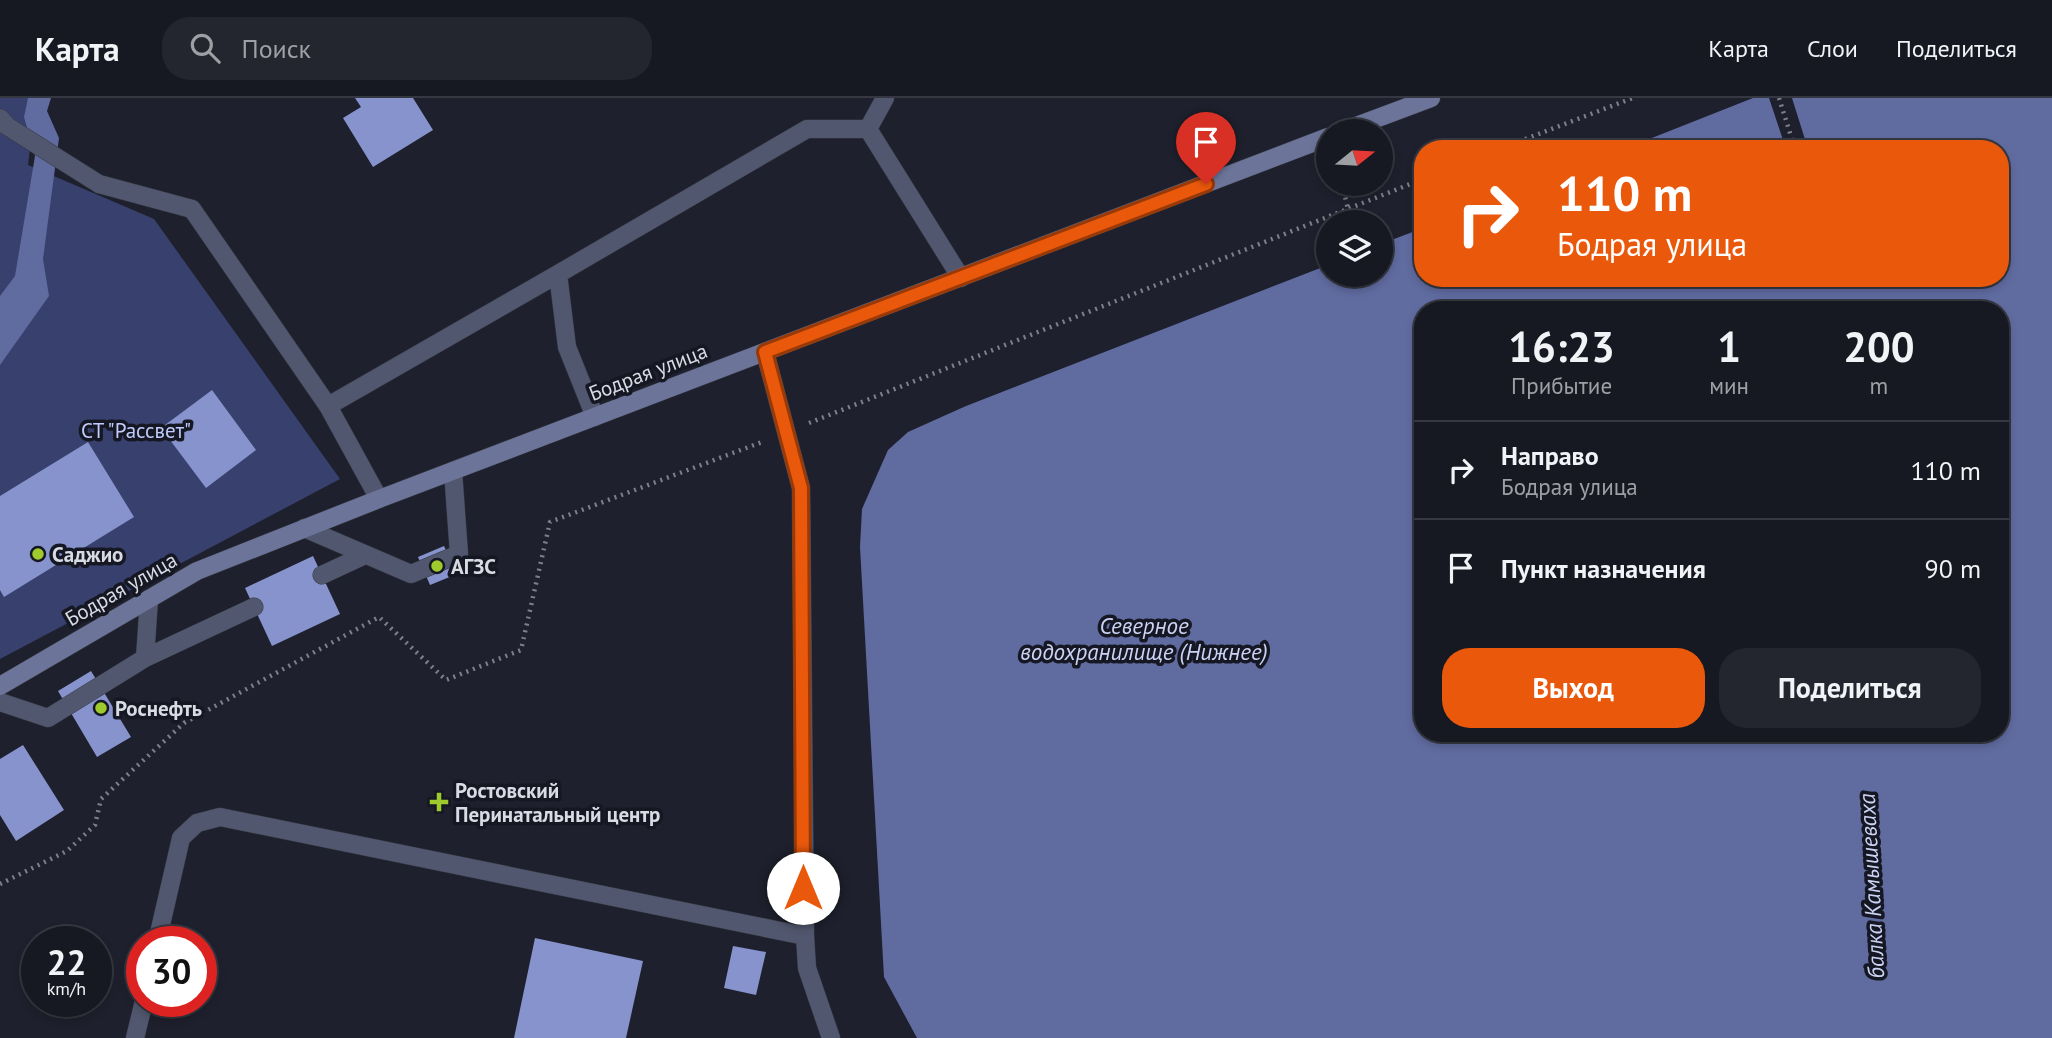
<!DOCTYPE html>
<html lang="ru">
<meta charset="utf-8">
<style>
body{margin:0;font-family:"PT Sans",sans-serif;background:#23262f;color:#f1f3f6;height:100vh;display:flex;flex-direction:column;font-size:26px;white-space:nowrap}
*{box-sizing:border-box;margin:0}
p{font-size:23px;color:#9ea0a5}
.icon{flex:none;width:38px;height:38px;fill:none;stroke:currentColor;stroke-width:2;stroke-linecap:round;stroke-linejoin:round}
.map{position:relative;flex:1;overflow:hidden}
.panel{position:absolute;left:1414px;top:203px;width:595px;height:441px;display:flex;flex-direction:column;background:#161922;border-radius:28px;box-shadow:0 4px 10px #0003,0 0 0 2px #353840}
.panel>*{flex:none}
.top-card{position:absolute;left:1414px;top:42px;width:595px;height:147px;border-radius:28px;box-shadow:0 4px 10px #0003,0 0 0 2px #353840;background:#ea580c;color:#fff;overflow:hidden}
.needle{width:46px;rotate:72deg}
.buttons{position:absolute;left:1316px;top:21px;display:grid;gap:14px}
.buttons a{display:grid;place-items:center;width:77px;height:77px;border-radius:50%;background:#161922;box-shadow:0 4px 10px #0003,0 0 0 2px #353840;font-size:35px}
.speed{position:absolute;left:21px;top:828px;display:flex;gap:14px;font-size:35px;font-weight:700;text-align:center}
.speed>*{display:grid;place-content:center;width:91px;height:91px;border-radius:50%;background:#161922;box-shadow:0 4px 10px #0003,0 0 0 2px #353840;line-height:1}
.speed small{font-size:18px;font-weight:400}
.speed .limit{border:10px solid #d22;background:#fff;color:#111}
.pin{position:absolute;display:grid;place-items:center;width:60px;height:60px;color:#fff;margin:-72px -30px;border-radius:50% 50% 50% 0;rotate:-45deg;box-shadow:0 0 7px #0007}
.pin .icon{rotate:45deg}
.me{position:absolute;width:77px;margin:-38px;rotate:0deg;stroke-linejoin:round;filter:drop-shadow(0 0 5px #0008)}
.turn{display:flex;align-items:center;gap:24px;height:147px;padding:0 28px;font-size:32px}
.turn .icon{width:91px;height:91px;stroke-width:2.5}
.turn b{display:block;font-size:49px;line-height:60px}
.eta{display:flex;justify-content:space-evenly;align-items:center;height:119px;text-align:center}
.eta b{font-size:42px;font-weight:600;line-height:49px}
.primary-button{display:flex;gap:14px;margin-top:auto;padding:14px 28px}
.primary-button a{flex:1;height:80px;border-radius:28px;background:#ea580c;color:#fff;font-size:28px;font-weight:600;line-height:80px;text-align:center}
.primary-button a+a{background:#23262f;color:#f1f3f6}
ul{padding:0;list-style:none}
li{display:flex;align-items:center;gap:21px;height:98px;padding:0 28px;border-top:2px solid #353840}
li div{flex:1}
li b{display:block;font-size:26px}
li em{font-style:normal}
header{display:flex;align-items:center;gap:42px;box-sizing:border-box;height:98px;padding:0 35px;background:#161922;border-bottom:2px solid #353840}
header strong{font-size:33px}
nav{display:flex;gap:38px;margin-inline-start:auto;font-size:24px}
.search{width:490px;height:63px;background:#23262f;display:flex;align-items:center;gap:18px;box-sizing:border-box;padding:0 24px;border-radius:28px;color:#9ea0a5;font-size:26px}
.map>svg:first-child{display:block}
</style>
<header>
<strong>Карта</strong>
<div class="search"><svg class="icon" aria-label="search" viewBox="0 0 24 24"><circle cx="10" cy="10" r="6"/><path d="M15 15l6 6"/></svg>Поиск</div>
<nav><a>Карта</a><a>Слои</a><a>Поделиться</a></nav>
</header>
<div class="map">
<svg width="2052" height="940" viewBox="0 0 2052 940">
<rect width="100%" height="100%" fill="#1e212d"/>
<!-- green -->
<path fill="#38406d" d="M0 0H36L28 67 154 121 340 381 0 561Z"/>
<!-- water -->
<path fill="#606ba0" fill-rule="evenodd" d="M28 0H51L47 13 59 40 43 161 49 198 0 267V198L15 178 35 58 24 19Z
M1753 0H1769L1786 51H1624Z
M1792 0H2052V940H917L884 879 860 449 862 411 888 352 908 334 966 308 1328 167V177H1381V146L1423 130V180H1781L1782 183 1790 180H2000V51H1808ZM1423 212H2000V635H1423Z"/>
<!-- building -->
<path fill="#8793cc" d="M355 0H413L433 32 373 69 343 20 361 9Z
M212 292 256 352 206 390 161 330Z
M88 344 134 419 4 499 0 492V398Z
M444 448 457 476 430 487 418 459Z
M313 458 340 516 272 548 245 490Z
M91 573 131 639 97 659 58 593Z
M23 647 64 712 16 743 0 717V661Z
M535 840 643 863 626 940H514Z
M733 848 766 854 756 897 724 890Z"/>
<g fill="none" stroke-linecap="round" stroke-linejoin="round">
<defs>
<path id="service" d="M868 31 885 0
M328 308 558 176
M595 319 567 249 558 176 807 31H868L961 180
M304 430 411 476 459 456 453 373
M322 477 365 457
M145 560 254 509
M0 604 48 620 145 560 149 501
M157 844 181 740 197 725 220 719 805 838
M135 940 144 903"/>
<path id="minor" d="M0 20 7 28 99 86 192 111 328 308 379 401
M765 254 801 390 805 838 807 870 831 940"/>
<path id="secondary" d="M1343 33 1431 0
M0 588 197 473 379 401 1328 39"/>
</defs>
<!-- service casing -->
<use href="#service" stroke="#383b46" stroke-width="19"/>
<!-- minor casing -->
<use href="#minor" stroke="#383b46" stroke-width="19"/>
<!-- secondary casing -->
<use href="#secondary" stroke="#383b46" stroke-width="19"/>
<!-- path -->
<path stroke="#7d808a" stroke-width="4.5" stroke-dasharray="2 5" stroke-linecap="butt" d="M1779 0 1795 51
M1499 51 1633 0
M1342 86 1348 111
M809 325 1423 81
M0 786 67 753 95 727 101 701 184 625 379 519 446 582 521 552 550 424 762 344"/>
<!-- service -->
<use href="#service" stroke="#51576e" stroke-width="18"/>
<!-- minor -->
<use href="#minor" stroke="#51576e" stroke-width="18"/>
<!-- secondary -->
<use href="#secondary" stroke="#6c7599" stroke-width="18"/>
</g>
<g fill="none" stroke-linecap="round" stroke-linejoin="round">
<defs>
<path id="route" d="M803 790 801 390 765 254 1206 86"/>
</defs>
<!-- route casing -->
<use href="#route" stroke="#983908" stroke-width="18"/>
<!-- route -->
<use href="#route" stroke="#ea580c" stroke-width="12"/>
</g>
<!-- markers -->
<g fill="#9fca2d" stroke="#151723" stroke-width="2.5">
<circle cx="38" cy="456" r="7"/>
<circle cx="437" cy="468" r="7"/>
<circle cx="101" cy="610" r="7"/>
<path d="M435.5 693.5h7v7h7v7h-7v7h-7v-7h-7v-7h7z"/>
</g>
<g text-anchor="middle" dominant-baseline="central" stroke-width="7" stroke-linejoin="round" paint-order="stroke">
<!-- street labels -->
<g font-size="21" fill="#d8dbe3" stroke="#151723">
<text transform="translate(648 274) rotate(-21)">Бодрая улица</text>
<text transform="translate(121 491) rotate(-30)">Бодрая улица</text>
</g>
<!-- park labels -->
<g font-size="21" fill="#c1ccfd" stroke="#151723">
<text x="136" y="332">СТ "Рассвет"</text>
</g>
<!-- poi labels -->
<g font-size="21" font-weight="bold" fill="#d8dbe3" stroke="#151723" text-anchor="start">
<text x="52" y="456">Саджио</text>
<text x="451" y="468">АГЗС</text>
<text x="115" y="610">Роснефть</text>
<text x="455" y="692">Ростовский<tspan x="455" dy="24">Перинатальный центр</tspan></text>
</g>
<!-- water labels -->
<g font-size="23" font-style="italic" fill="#cbd3f4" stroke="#151723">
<text x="1144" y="527">Северное<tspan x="1144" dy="26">водохранилище (Нижнее)</tspan></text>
<text transform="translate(1871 788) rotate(-93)">балка Камышеваха</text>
</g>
</g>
</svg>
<div class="buttons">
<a><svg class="needle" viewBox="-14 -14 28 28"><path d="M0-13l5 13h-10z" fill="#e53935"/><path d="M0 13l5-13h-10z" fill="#9ea0a5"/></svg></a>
<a><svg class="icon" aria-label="layers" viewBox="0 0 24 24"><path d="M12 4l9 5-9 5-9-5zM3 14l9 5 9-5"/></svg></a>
</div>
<div class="speed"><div>22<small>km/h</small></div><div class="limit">30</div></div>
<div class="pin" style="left:1206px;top:86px;background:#d93025"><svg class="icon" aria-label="arrive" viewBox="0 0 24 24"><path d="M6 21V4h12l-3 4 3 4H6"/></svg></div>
<svg class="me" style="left:803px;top:790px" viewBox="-20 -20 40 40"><circle r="19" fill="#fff"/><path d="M0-13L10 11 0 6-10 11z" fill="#ea580c"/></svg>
<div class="top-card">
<div class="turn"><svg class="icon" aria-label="right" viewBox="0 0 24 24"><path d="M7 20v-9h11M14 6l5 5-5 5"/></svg><div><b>110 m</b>Бодрая улица</div></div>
</div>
<section class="panel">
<div class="eta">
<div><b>16:23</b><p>Прибытие</p></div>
<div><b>1</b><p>мин</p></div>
<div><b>200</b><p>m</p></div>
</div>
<ul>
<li><svg class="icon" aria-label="right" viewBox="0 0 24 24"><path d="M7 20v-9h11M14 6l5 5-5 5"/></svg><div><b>Направо</b><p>Бодрая улица</p></div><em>110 m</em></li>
<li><svg class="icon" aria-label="arrive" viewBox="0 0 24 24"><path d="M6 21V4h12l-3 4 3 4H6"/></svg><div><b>Пункт назначения</b></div><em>90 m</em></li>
</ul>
<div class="primary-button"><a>Выход</a><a>Поделиться</a></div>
</section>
</div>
